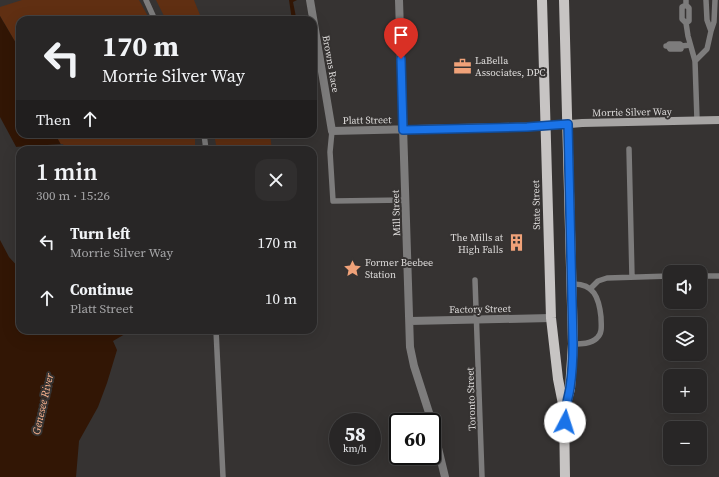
<!DOCTYPE html>
<meta charset="utf-8">
<style>
body{margin:0;font-family:"Source Serif 4",serif;background:#302e2e;color:#f1f3f6;height:100vh;display:flex;flex-direction:column;font-size:15px;white-space:nowrap}
*{box-sizing:border-box;margin:0}
p{font-size:13px;color:#a5a5a7}
.icon{flex:none;width:22px;height:22px;fill:none;stroke:currentColor;stroke-width:2;stroke-linecap:round;stroke-linejoin:round}
.map{position:relative;flex:1;overflow:hidden}
.details{position:absolute;left:16px;top:146px;width:301px;height:188px;display:flex;flex-direction:column;background:#282626;border-radius:12px;box-shadow:0 4px 16px #0002,0 0 0 1px #444343}
.details>*{flex:none}
.banner{position:absolute;left:16px;top:16px;width:301px;height:122px;border-radius:12px;box-shadow:0 4px 16px #0002,0 0 0 1px #444343;background:#282626;color:#f1f3f6;overflow:hidden}
.controls{position:absolute;left:663px;top:265px;display:grid;gap:8px}
.controls a{display:grid;place-items:center;width:44px;height:44px;border-radius:8px;background:#282626;box-shadow:0 4px 16px #0002,0 0 0 1px #444343;font-size:20px}
.speed{position:absolute;left:329px;top:413px;display:flex;gap:8px;font-size:20px;font-weight:700;text-align:center}
.speed>*{display:grid;place-content:center;width:52px;height:52px;border-radius:50%;background:#282626;box-shadow:0 4px 16px #0002,0 0 0 1px #444343;line-height:1}
.speed small{font-size:10px;font-weight:400}
.speed .limit{border:2px solid #111;border-radius:6px;background:#fff;color:#111}
.pin{position:absolute;display:grid;place-items:center;width:34px;height:34px;color:#fff;margin:-41px -17px;border-radius:50% 50% 50% 0;rotate:-45deg;box-shadow:0 0 4px #0007}
.pin .icon{rotate:45deg}
.me{position:absolute;width:44px;margin:-22px;rotate:5deg;stroke-linejoin:round;filter:drop-shadow(0 0 3px #0008)}
.turn{display:flex;align-items:center;gap:14px;height:84px;padding:0 20px;font-size:18px}
.turn .icon{width:52px;height:52px;stroke-width:2.5}
.turn b{display:block;font-size:28px;line-height:34px}
.then{display:flex;align-items:center;height:38px;padding:0 20px;background:#0003;gap:8px;font-size:15px}
.round{display:grid;place-items:center;flex:none;width:42px;height:42px;border-radius:12px;background:#302e2e}
.summary{display:flex;align-items:center;justify-content:space-between;height:68px;padding:0 20px}
h1{font-size:24px;font-weight:600;line-height:30px}
ul{padding:0;list-style:none}
li{display:flex;align-items:center;gap:12px;height:56px;padding:0 20px}
li div{flex:1}
li b{display:block;font-size:15px}
li em{font-style:normal}
.map>svg:first-child{display:block}
</style>
<div class="map">
<svg width="719" height="477" viewBox="0 0 719 477">
<rect width="100%" height="100%" fill="#363332"/>
<!-- green -->
<path fill="#602f12" d="M22 0H139L150 20H20V50L0 16V7Z
M156 0H194L202 20H166Z
M55 134H195V150H64Z
M214 134H270L272 150H267V147L238 150H217Z"/>
<!-- water -->
<path fill="#321605" d="M289 0H297L293 2 296 17 300 16V20H292Z
M0 16 20 50V134H55L64 150H20V154L0 117Z
M0 240 9 257 20 269V330H132L113 341 117 350 107 383 98 407 79 441 76 477H0Z"/>
<!-- pier -->
<path fill="#363332" d="M63 144 66 150H20V156L14 147Z"/>
<g fill="none" stroke-linecap="round" stroke-linejoin="round">
<!-- service -->
<path stroke="#7d7c7c" stroke-width="5.5" d="M146 0 155 20
M686 0V5L689 8V21L686 23
M706 0 707 20 711 31
M686 5 682 7V19L686 23 688 36 695 61 697 120
M666 46H668L669 44H680L682 46 690 45
M668 46 670 49H681L682 46
M695 61 707 49 711 31 714 22 715 0
M332 131 330 152 333 201 406 200
M204 134 206 150
M629 149 632 277
M700 276H719
M475 280 482 477
M572 284C594 283 599 298 601 317 601 324 603 333 597 338 591 344 581 344 573 344
M590 289 598 281 607 278 670 276
M216 330 223 477"/>
<!-- minor -->
<path stroke="#7d7c7c" stroke-width="8" d="M310 0 332 131 546 126
M399 0 410 347 414 366 432 422
M410 321 551 318
M432 423 445 477"/>
<!-- secondary -->
<path stroke="#a7a5a4" stroke-width="8" d="M546 126 582 123 719 120"/>
<!-- primary -->
<path stroke="#c7c4c3" stroke-width="10" d="M542 0 551 318 558 379 564 409 565 477
M564 0 573 344 570 389 565 407"/>
</g>
<g fill="none" stroke-linecap="round" stroke-linejoin="round">
<defs>
<path id="route" d="M401 59 403 130 527 127 568 124 573 344C573 359 572 374 570 388 568 401 564 408 565 422"/>
</defs>
<!-- route casing -->
<use href="#route" stroke="#114b97" stroke-width="10"/>
<!-- route -->
<use href="#route" stroke="#1a73e8" stroke-width="7"/>
</g>
<!-- icons -->
<defs>
<symbol id="office-bare" viewBox="-9 -9 18 18"><path d="M-6-3h4V-5.5h4V-3h4V5H-6ZM-1-4.5V-3h2v-1.5ZM-6 0V1H6V0Z" fill="#f0a279" stroke="#363332" stroke-width="2.5" paint-order="stroke"/></symbol>
<symbol id="building-bare" viewBox="-9 -9 18 18"><path d="M-4-6H4V6H1V3H-1V6H-4ZM-2.5-4.3h1.7v1.8h-1.7ZM.8-4.3h1.7v1.8H.8ZM-2.5-1h1.7V.8h-1.7ZM.8-1h1.7V.8H.8Z" fill="#f0a279" stroke="#363332" stroke-width="2.5" paint-order="stroke"/></symbol>
<symbol id="sight-bare" viewBox="-9 -9 18 18"><path d="M0-6L1.8-2.2L6-1.7L2.9 1.2L3.7 5.4L0 3.3L-3.7 5.4L-2.9 1.2L-6-1.7L-1.8-2.2Z" fill="#f0a279" stroke="#363332" stroke-width="2.5" paint-order="stroke"/></symbol>
</defs>
<g fill-rule="evenodd">
<use href="#office-bare" x="450" y="54" width="25" height="25"/>
<use href="#building-bare" x="504" y="230" width="25" height="25"/>
<use href="#sight-bare" x="340" y="256" width="25" height="25"/>
</g>
<g text-anchor="middle" dominant-baseline="central" stroke-width="4" stroke-linejoin="round" paint-order="stroke">
<!-- poi labels -->
<g font-size="10" fill="#dfdddc" stroke="#363332" text-anchor="start">
<text x="475" y="60">LaBella<tspan x="475" dy="12">Associates, DPC</tspan></text>
<text x="503" y="237" text-anchor="end">The Mills at<tspan x="503" dy="12">High Falls</tspan></text>
<text x="365" y="262">Former Beebee<tspan x="365" dy="12">Station</tspan></text>
</g>
<!-- street labels -->
<g font-size="10" fill="#dfdddc" stroke="#363332">
<text transform="translate(331 64) rotate(80)">Browns Race</text>
<text transform="translate(632 112) rotate(-1)">Morrie Silver Way</text>
<text transform="translate(367 120) rotate(-1)">Platt Street</text>
<text transform="translate(536 205) rotate(-91)">State Street</text>
<text transform="translate(396 213) rotate(-92)">Mill Street</text>
<text transform="translate(480 309) rotate(-1)">Factory Street</text>
<text transform="translate(471 399) rotate(-92)">Toronto Street</text>
</g>
<!-- water labels -->
<g font-size="11" font-style="italic" fill="#f7b18d" stroke="#363332">
<text transform="translate(43 404) rotate(-77)">Genesee River</text>
</g>
</g>
</svg>
<div class="controls">
<a><svg class="icon" aria-label="sound" viewBox="0 0 24 24"><path d="M4 9h4l5-4v14l-5-4H4zM17 9q2 3 0 6"/></svg></a>
<a><svg class="icon" aria-label="layers" viewBox="0 0 24 24"><path d="M12 4l9 5-9 5-9-5zM3 14l9 5 9-5"/></svg></a>
<a>+</a>
<a>−</a>
</div>
<div class="speed"><div>58<small>km/h</small></div><div class="limit">60</div></div>
<div class="pin" style="left:401px;top:59px;background:#d93025"><svg class="icon" aria-label="arrive" viewBox="0 0 24 24"><path d="M6 21V4h12l-3 4 3 4H6"/></svg></div>
<svg class="me" style="left:565px;top:422px" viewBox="-20 -20 40 40"><circle r="19" fill="#fff"/><path d="M0-13L10 11 0 6-10 11z" fill="#1a73e8"/></svg>
<div class="banner">
<div class="turn"><svg class="icon" aria-label="left" viewBox="0 0 24 24"><path d="M17 20v-9H6M10 6l-5 5 5 5"/></svg><div><b>170 m</b>Morrie Silver Way</div></div>
<div class="then">Then<svg class="icon" aria-label="ahead" viewBox="0 0 24 24"><path d="M12 20V5M6 11l6-6 6 6"/></svg></div>
</div>
<section class="details">
<div class="summary"><div><h1>1 min</h1><p>300 m · 15:26</p></div><a class="round"><svg class="icon" aria-label="close" viewBox="0 0 24 24"><path d="M6 6l12 12M18 6L6 18"/></svg></a></div>
<ul>
<li><svg class="icon" aria-label="left" viewBox="0 0 24 24"><path d="M17 20v-9H6M10 6l-5 5 5 5"/></svg><div><b>Turn left</b><p>Morrie Silver Way</p></div><em>170 m</em></li>
<li><svg class="icon" aria-label="ahead" viewBox="0 0 24 24"><path d="M12 20V5M6 11l6-6 6 6"/></svg><div><b>Continue</b><p>Platt Street</p></div><em>10 m</em></li>
</ul>
</section>
</div>
